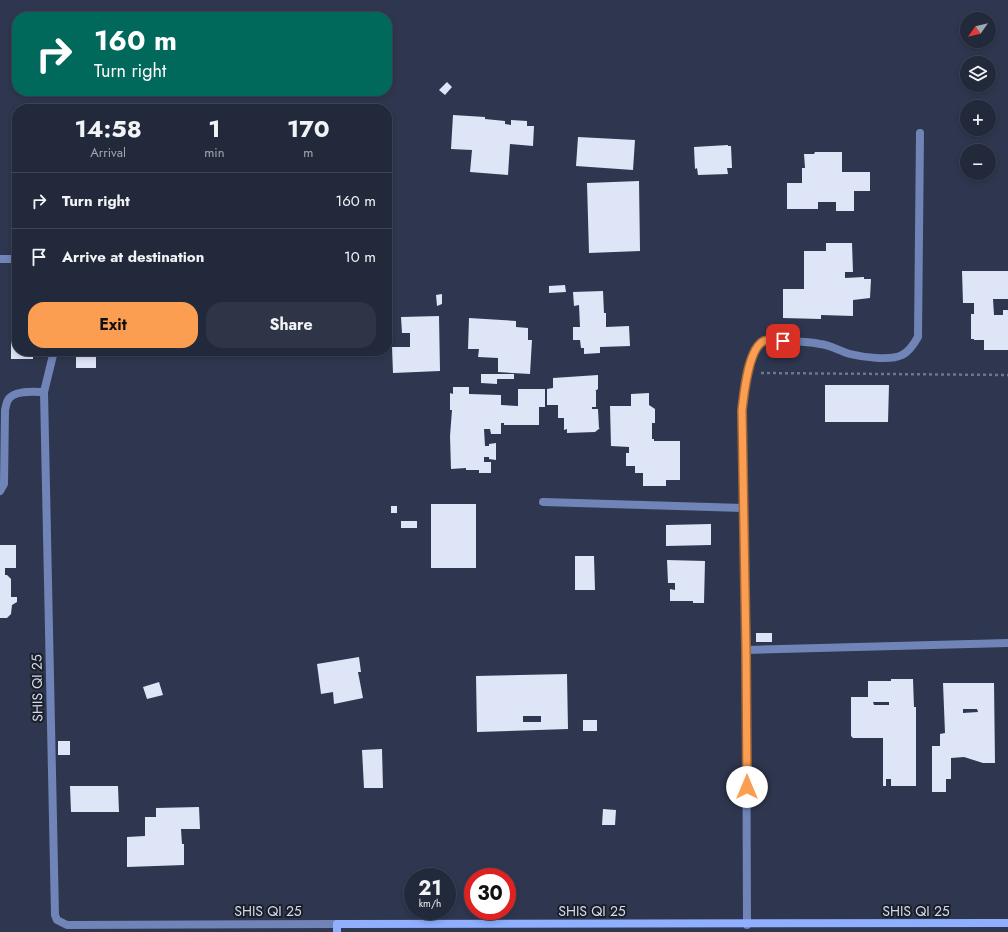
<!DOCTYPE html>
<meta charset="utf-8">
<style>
body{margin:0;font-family:Jost,sans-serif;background:#2e3546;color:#f1f3f6;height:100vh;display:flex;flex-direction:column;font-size:15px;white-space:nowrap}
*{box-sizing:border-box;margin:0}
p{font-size:13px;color:#a2a6af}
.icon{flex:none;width:22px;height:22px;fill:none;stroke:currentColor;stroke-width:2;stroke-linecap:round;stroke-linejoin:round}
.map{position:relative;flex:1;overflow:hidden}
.side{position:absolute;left:12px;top:104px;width:380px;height:252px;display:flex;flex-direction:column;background:#22293b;border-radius:16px;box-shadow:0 2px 6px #0003,0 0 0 1px #3f4555}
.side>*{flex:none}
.hud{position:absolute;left:12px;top:12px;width:380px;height:84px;border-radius:16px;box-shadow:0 2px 6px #0003,0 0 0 1px #3f4555;background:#00695c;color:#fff;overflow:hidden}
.needle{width:26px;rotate:236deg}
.controls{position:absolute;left:960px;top:12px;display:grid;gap:8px}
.controls a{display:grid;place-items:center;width:36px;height:36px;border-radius:50%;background:#22293b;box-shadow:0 2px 6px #0003,0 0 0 1px #3f4555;font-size:20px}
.speed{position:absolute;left:404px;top:868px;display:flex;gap:8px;font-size:20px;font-weight:700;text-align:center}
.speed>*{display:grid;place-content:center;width:52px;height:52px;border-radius:50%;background:#22293b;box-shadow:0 2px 6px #0003,0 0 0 1px #3f4555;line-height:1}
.speed small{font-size:10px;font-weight:400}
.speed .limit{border:6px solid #d22;background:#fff;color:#111}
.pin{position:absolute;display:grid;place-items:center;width:34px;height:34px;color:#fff;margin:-17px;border-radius:8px;box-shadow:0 2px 6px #0006}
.me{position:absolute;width:44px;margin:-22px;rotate:0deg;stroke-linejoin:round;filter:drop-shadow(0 0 3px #0008)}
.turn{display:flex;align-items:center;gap:14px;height:84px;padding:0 16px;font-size:18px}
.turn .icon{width:52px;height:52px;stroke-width:2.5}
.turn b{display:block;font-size:28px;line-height:34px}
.eta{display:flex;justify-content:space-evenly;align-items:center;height:68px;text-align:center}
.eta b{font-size:24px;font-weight:700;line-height:28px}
.button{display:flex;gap:8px;margin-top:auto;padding:8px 16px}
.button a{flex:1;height:46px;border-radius:16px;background:#fb9e52;color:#111;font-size:16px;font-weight:700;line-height:46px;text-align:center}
.button a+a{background:#2e3546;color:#f1f3f6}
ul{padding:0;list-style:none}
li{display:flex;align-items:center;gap:12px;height:56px;padding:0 16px;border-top:1px solid #3f4555}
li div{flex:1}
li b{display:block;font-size:15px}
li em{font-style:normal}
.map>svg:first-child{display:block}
</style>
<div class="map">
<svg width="1008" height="932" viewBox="0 0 1008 932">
<rect width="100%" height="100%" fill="#2e374f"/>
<!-- building -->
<path fill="#dee5f6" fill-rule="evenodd" d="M447 82 452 87 445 95 439 90Z
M453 115 485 117V119L505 121V124L511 125V120L527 121V126H534L533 146 510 144 508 175 470 172 472 150 451 149Z
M578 137 635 140 633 170 576 166Z
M728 145V146H731L732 168H727L728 174 698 175 697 168 695 169 694 147Z
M815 152H842V172H870V191H854V211H836V202H818V209H787V183H802V168H805L804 154H814Z
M639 181 640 251 589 253 587 183Z
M826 243H852L853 272H845V278L864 277V279H871L870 298 853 300V316L821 315V319L783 318V289H804V251H826Z
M962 271H1008V299H993L994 315H1003V310H1008V350H984V340H974V339H971V314H974V303H963Z
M565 285 566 292 549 293V286Z
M603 291 604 313H606V327L629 326 630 346 600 347V353L584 354V348H581L580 340H573V327H580L579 305 574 306 573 292Z
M442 294V304L437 306 436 295Z
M439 316 440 371 393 373 392 347H410V333H402L401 317Z
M11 317H17V351H33V359H11Z
M469 318 516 321V327L528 328V340H532L530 374 498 372V358L478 357 479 349H468Z
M76 351H96V368H76Z
M481 374H514V379H497V384L481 383Z
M598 375V389L595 391H596V407H592V409H598L599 428H600L595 432 567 433V429L564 430V418H558V405H547V389L553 388V378Z
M825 385H889L888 422H825Z
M453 387H469V394L501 395V405L518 406V389H545V407H539V425H504V423H501V434H491L490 429H484L485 446H489V444L496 443V460L489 459V457H484V462H491V473H479V470H466V468L451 469 450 436 452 410H450V393L453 394Z
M649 393V405L655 409V423H652V439H654V441H680V480H666V486H643V473H635V466H626V453H629V447L611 446 610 406H631V394Z
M431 504H476V568H431Z
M391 506H397V513H391Z
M401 521H417V528H401Z
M711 524V545L666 546V525Z
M0 545H16V568H5V575H7L11 579V597H17V602L12 605 11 614 7 618H0Z
M575 556H594L595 590H575Z
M667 560 705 561 704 603H693V601H670V589L675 590V583H668Z
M756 633H772V642H756Z
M359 657 361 672H358L363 698 334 704 333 692 321 694 317 664Z
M567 674 568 729 477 732 476 676ZM523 716H541V722H523Z
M891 679H913L914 707H916V786H891V779H886V786H883V738H853L851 736V697H868V681H891ZM873 702H889V705H874Z
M159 682 163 695 147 699 143 687Z
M943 683H994L995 763H983L964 757 951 758V779H946V792H932V746H940V734L945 733ZM963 709H977L978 712 963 713Z
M583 720H597V731H583Z
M58 741H70V755H58Z
M382 749 383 788H364L362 750Z
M70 786H118L119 812H71Z
M199 807 200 829H181L182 844H184V865L127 867V837L145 836V817H156V808Z
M603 809 616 810 615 825H602Z"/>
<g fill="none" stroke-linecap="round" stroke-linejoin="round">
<!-- path -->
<path stroke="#6e768a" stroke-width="2.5" stroke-dasharray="3 3" stroke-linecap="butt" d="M761 373 1008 375"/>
<!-- lane -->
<path stroke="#7084b7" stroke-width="8" d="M746 650 1008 643"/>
<!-- street -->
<path stroke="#7084b7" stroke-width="8" d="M0 259H17
M54 351 44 392 55 915 57 920 67 925 337 924
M0 491 4 484 5 410C6 407 6 403 8 400 14 390 33 392 44 392
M543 502 743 508
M747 925 746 650 742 410C744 394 748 357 759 345 762 342 766 341 770 340 787 341 804 341 820 344 831 345 839 351 850 354 862 357 890 361 902 355 909 352 914 344 918 337L920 133"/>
<!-- secondary -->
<path stroke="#90afff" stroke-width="8" d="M337 932V924L1008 923"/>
</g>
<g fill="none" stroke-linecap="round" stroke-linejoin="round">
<defs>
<path id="route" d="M747 787 746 650 742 410C744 394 748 348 764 341 770 339 777 340 783 341"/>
</defs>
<!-- route casing -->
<use href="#route" stroke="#a36735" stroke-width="10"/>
<!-- route -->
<use href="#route" stroke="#fb9e52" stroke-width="7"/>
</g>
<g text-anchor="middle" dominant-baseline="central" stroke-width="4" stroke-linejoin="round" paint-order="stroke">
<!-- street labels -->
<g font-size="14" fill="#d4dae9" stroke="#1a1f2a">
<text transform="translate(37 688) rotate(-91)">SHIS QI 25</text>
<text x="268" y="911">SHIS QI 25</text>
<text x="592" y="911">SHIS QI 25</text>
<text x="916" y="911">SHIS QI 25</text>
</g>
</g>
</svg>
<div class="controls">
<a><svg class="needle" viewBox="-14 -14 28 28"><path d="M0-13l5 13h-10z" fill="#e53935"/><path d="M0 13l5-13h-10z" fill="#a2a6af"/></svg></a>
<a><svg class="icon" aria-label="layers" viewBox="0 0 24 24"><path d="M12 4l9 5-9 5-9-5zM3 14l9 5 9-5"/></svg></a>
<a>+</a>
<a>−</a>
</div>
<div class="speed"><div>21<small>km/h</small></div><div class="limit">30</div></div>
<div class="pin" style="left:783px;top:341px;background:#d93025"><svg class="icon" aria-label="arrive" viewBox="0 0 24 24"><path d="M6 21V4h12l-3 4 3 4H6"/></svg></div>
<svg class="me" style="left:747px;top:787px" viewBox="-20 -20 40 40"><circle r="19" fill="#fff"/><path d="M0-13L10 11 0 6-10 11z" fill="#fb9e52"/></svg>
<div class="hud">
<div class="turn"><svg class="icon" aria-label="right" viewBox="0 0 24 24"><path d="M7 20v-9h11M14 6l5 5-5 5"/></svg><div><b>160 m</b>Turn right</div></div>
</div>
<section class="side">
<div class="eta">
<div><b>14:58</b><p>Arrival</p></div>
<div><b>1</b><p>min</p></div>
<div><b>170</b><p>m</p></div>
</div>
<ul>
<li><svg class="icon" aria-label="right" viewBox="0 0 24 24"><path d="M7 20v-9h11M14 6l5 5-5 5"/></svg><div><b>Turn right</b></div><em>160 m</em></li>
<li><svg class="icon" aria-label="arrive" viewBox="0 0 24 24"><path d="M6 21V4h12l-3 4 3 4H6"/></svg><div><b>Arrive at destination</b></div><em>10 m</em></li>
</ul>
<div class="button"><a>Exit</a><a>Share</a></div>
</section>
</div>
